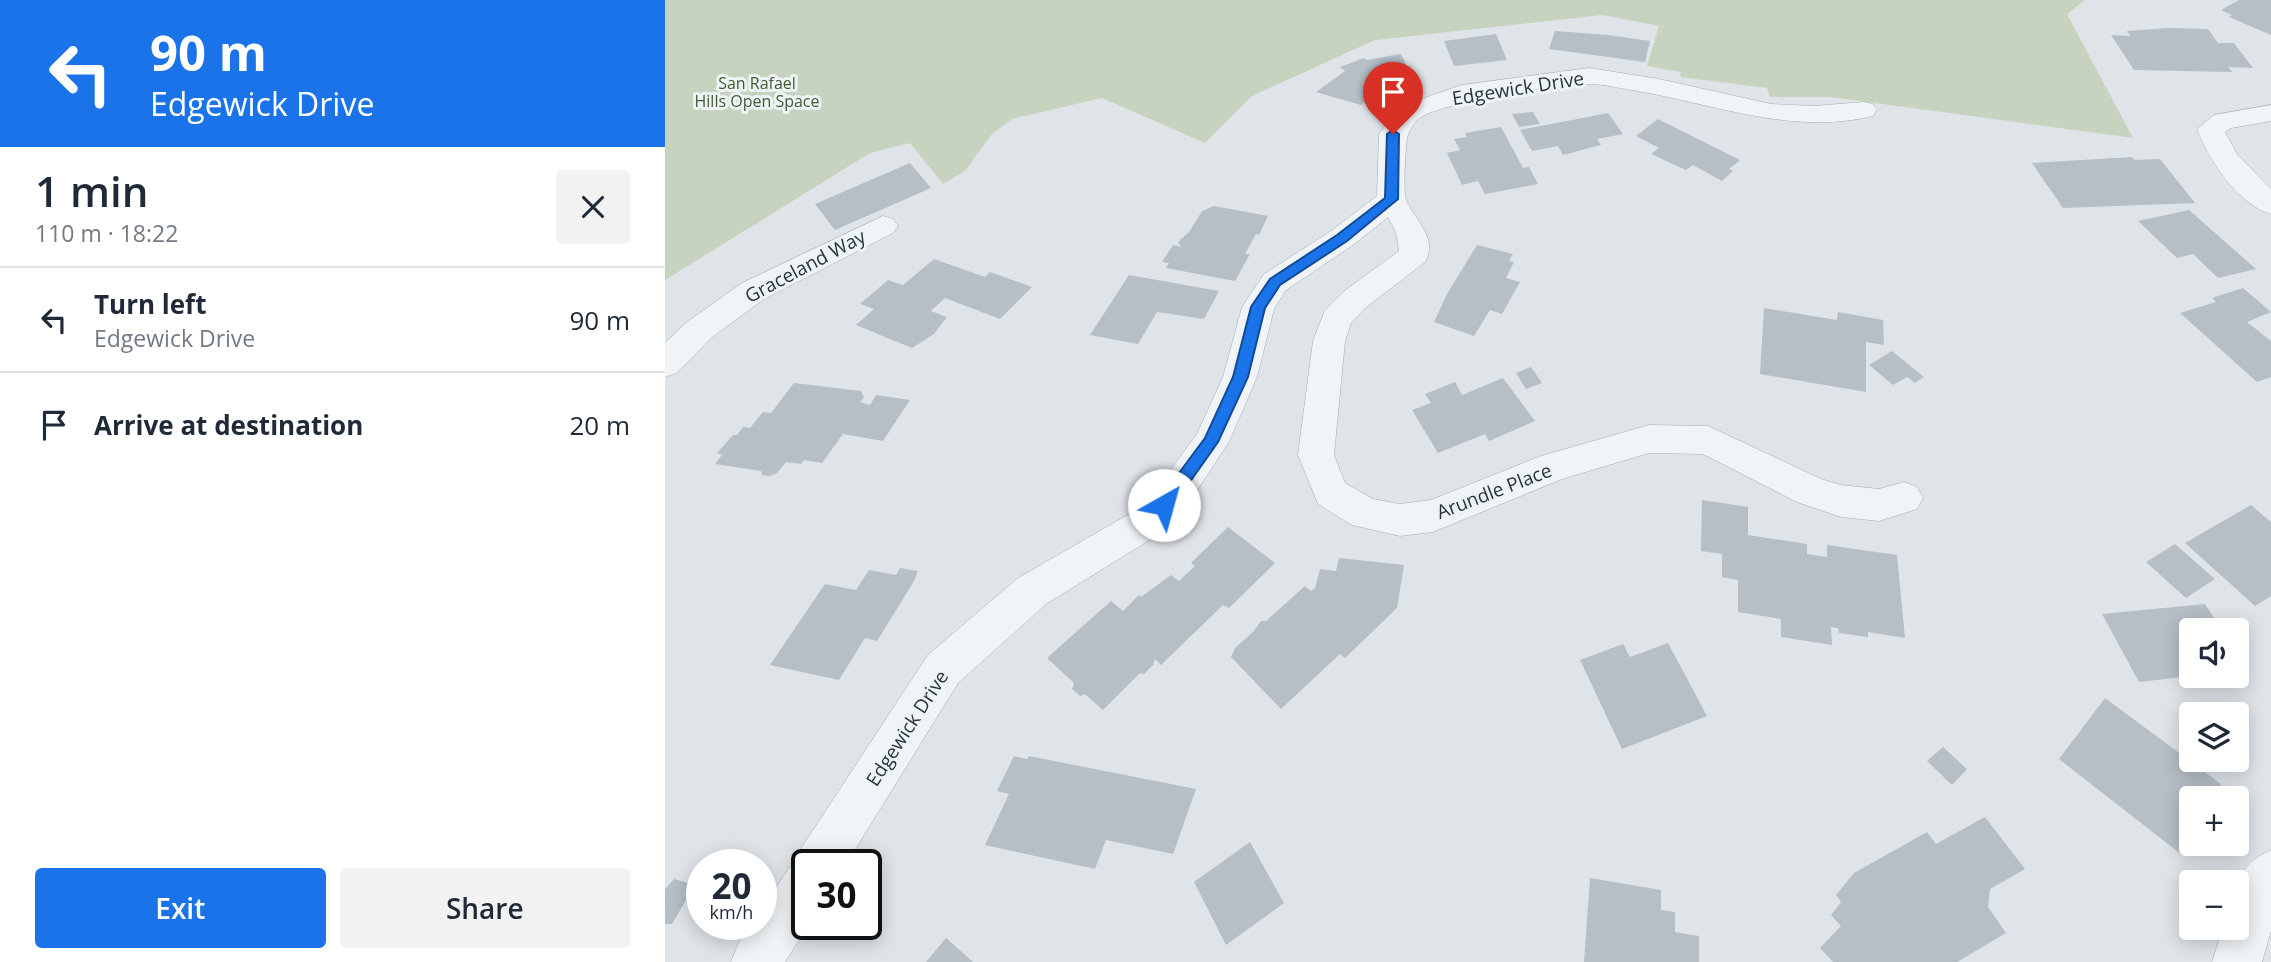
<!DOCTYPE html>
<meta charset="utf-8">
<style>
body{margin:0;font-family:"Open Sans",sans-serif;background:#f2f2f3;color:#1f2937;height:100vh;display:flex;flex-direction:column;font-size:26px;white-space:nowrap}
*{box-sizing:border-box;margin:0}
p{font-size:23px;color:#747a83}
.icon{flex:none;width:38px;height:38px;fill:none;stroke:currentColor;stroke-width:2;stroke-linecap:round;stroke-linejoin:round}
.map{position:relative;flex:1;overflow:hidden}
.panel{display:flex;flex-direction:column;background:#fff;width:665px}
.panel>*{flex:none}
.top-card{background:#1a73e8;color:#fff;overflow:hidden}
.controls{position:absolute;left:1514px;top:618px;display:grid;gap:14px}
.controls a{display:grid;place-items:center;width:70px;height:70px;border-radius:7px;background:#fff;box-shadow:0 4px 18px #0003;font-size:35px}
.speed{position:absolute;left:21px;top:849px;display:flex;gap:14px;font-size:35px;font-weight:700;text-align:center}
.speed>*{display:grid;place-content:center;width:91px;height:91px;border-radius:50%;background:#fff;box-shadow:0 4px 18px #0003;line-height:1}
.speed small{font-size:18px;font-weight:400}
.speed .limit{border:4px solid #111;border-radius:10px;background:#fff;color:#111}
.pin{position:absolute;display:grid;place-items:center;width:60px;height:60px;color:#fff;margin:-72px -30px;border-radius:50% 50% 50% 0;rotate:-45deg;box-shadow:0 0 7px #0007}
.pin .icon{rotate:45deg}
.me{position:absolute;width:77px;margin:-38px;rotate:38deg;stroke-linejoin:round;filter:drop-shadow(0 0 5px #0008)}
.turn{display:flex;align-items:center;gap:24px;height:147px;padding:0 35px;font-size:32px}
.turn .icon{width:91px;height:91px;stroke-width:2.5}
.turn b{display:block;font-size:49px;line-height:60px}
.round{display:grid;place-items:center;flex:none;width:74px;height:74px;border-radius:7px;background:#f2f2f3}
.headline{display:flex;align-items:center;justify-content:space-between;height:119px;padding:0 35px}
h1{font-size:42px;font-weight:600;line-height:52px}
.action{display:flex;gap:14px;margin-top:auto;padding:14px 35px}
.action a{flex:1;height:80px;border-radius:7px;background:#1a73e8;color:#fff;font-size:28px;font-weight:600;line-height:80px;text-align:center}
.action a+a{background:#f2f2f3;color:#1f2937}
ul{padding:0;list-style:none}
li{display:flex;align-items:center;gap:21px;height:105px;padding:0 35px;border-top:2px solid #e0e1e3}
li div{flex:1}
li b{display:block;font-size:26px}
li em{font-style:normal}
main{display:flex;flex:1;min-height:0}
.map>svg:first-child{display:block}
</style>
<main>
<section class="panel">
<div class="top-card">
<div class="turn"><svg class="icon" aria-label="left" viewBox="0 0 24 24"><path d="M17 20v-9H6M10 6l-5 5 5 5"/></svg><div><b>90 m</b>Edgewick Drive</div></div>
</div>
<div class="headline"><div><h1>1 min</h1><p>110 m · 18:22</p></div><a class="round"><svg class="icon" aria-label="close" viewBox="0 0 24 24"><path d="M6 6l12 12M18 6L6 18"/></svg></a></div>
<ul>
<li><svg class="icon" aria-label="left" viewBox="0 0 24 24"><path d="M17 20v-9H6M10 6l-5 5 5 5"/></svg><div><b>Turn left</b><p>Edgewick Drive</p></div><em>90 m</em></li>
<li><svg class="icon" aria-label="arrive" viewBox="0 0 24 24"><path d="M6 21V4h12l-3 4 3 4H6"/></svg><div><b>Arrive at destination</b></div><em>20 m</em></li>
</ul>
<div class="action"><a>Exit</a><a>Share</a></div>
</section>
<div class="map">
<svg width="1606" height="962" viewBox="0 0 1606 962">
<rect width="100%" height="100%" fill="#dfe4e9"/>
<!-- green -->
<path fill="#c8d3bf" d="M0 0H1420L1402 14 1468 138 1166 97H1105L1102 88 1015 77 1016 72 982 66 994 26 938 15 710 40 587 96 540 143 437 98 347 119 327 134 300 171 278 184 245 143 205 153 0 280Z"/>
<!-- building -->
<path fill="#b6bec6" d="M1574 0H1606V35L1564 17 1567 15 1556 10Z
M1503 28 1543 29 1553 43H1569L1588 68 1563 67 1567 72 1469 70 1446 35 1465 36 1462 31Z
M890 31 943 35 985 41 980 62 884 49Z
M831 34 842 60 789 66 779 41Z
M736 54 747 77 718 83 723 88 696 105 651 92 680 71 675 67 699 58 701 60Z
M868 112 875 124 854 127 847 114Z
M943 113 958 134 932 139 936 145 898 155 893 146 867 151 855 130Z
M993 119 1075 160 1064 169 1068 171 1057 181 1028 165 1021 170 986 154 994 148 971 136Z
M836 127 858 168 864 167 873 184 820 194 813 181 797 185 782 153 795 150 789 139 802 137 800 133Z
M1467 157 1469 160 1495 159 1530 203 1398 208 1367 163Z
M245 163 266 188 170 230 150 204Z
M549 206 603 216 594 235 591 234 580 254H585L570 281 501 268 504 263 497 262 508 245 516 247 513 242 524 232 537 211Z
M1524 210 1591 269 1553 278 1528 254 1512 258 1473 221Z
M812 245 848 254 844 261 849 262 841 278 855 282 837 314 825 310 809 336 769 322 782 294Z
M269 259 320 277 325 272 367 287 335 319 280 298 266 311 282 317 269 334 247 348 191 325 209 309 195 304 223 280 238 285Z
M464 275 554 291 539 319 492 312 473 344 425 335Z
M1578 288 1606 312 1582 322 1606 341V377L1592 382 1515 313 1551 302 1547 298Z
M1099 308 1172 320 1173 312 1218 320 1219 345 1201 342V392L1095 374Z
M1227 351 1259 377 1250 383 1242 377 1228 385 1204 365Z
M866 367 877 383 861 389 851 373Z
M838 378 870 421 824 441 820 434 773 453 747 410 766 403 760 394 790 382 797 395Z
M129 383 196 391 199 397 195 402 205 405 211 395 245 400 218 441 178 434 157 463 139 460 136 464 121 462 112 473 104 476 97 475 96 471 50 464 57 455 52 453 68 435H72L78 427 85 428 98 412 106 413Z
M1037 500 1083 507V535L1142 544V554L1162 557V545L1232 555 1240 638 1203 632V637L1174 633 1173 628 1166 627 1167 645 1116 637V619L1073 612V580L1057 577V554L1036 551Z
M1586 505 1606 522V596L1590 606 1520 543Z
M563 527 610 563 564 608 558 605 496 665 490 659 488 665 479 674 475 673 438 710 420 694 415 696 407 689 409 683 382 658 446 601 458 611 474 595 476 597 506 575 514 581 530 566 526 563Z
M1510 544 1550 579 1521 598 1481 562Z
M674 558 739 565 732 608 680 658 675 654 616 709 566 657 570 648 588 632 596 621H601L640 586 646 591 650 588 655 569 671 571Z
M235 568 253 571 249 581 212 641 200 638 174 680 105 665 160 584 191 590 204 570 231 575Z
M1540 604 1557 630H1526V676L1474 682 1437 614Z
M1003 643 1042 716 957 749 915 660 958 644 965 657Z
M1440 698 1556 784 1548 798H1526V840L1517 855 1394 759Z
M1278 747 1302 769 1287 785 1262 761Z
M349 756 362 759 364 756 531 789 508 854 441 840 430 869 320 845 344 794 332 791Z
M1320 817 1360 869 1325 889 1323 907 1341 933 1292 962H1168L1155 948 1176 926 1166 915 1176 902 1171 895 1189 873 1262 832 1271 844Z
M585 842 619 903 561 945 529 882Z
M925 878 996 890V910L1010 912V932L1034 936V962H919Z
M9 879 30 885 7 924H0V889Z
M281 938 308 962H261Z"/>
<g fill="none" stroke-linecap="round" stroke-linejoin="round">
<defs>
<path id="minor" d="M924 68 994 79 1106 104 1149 106 1199 102 1208 104 1212 110 1208 116C1127 136 1046 103 967 90 953 88 938 84 924 84 897 83 772 103 753 119 750 122 746 128 744 132 740 138 738 193 741 200 750 220 774 239 760 262L700 308 686 323 680 341 669 455 680 483 708 499 735 504 766 500 876 456 984 425 1043 426 1156 479 1176 485 1214 489 1239 482 1252 487 1258 498 1252 509 1214 521 1176 517 1132 502 1038 454 984 453 897 479 768 532 735 536 687 525 653 504 633 455 648 341 660 310 678 292 734 251 731 232 723 217 688 245 621 290 609 309 592 377 564 442 525 501 499 531 381 604 293 683 181 864H142V924H144L120 962H66L73 944 87 924H96V910L125 867 131 865 137 847 263 655 353 578 473 509 499 479 532 434 558 377 577 307 599 274 666 231 712 196 714 134 736 106 797 85Z
M1606 105V121L1566 128 1560 132 1572 154 1606 189V214C1572 204 1544 160 1532 129L1549 115Z
M218 216 228 219 233 226 228 233 99 299 46 338 12 373 0 377V343L22 322 77 283Z
M1606 850V931L1597 962H1547L1558 928H1572C1572 891 1568 866 1606 850Z"/>
</defs>
<!-- minor casing -->
<use href="#minor" stroke="#a4acb3" stroke-width="1"/>
<!-- minor -->
<use href="#minor" fill="#f1f4f7" fill-rule="evenodd"/>
</g>
<!-- route -->
<path fill="#1a73e8" stroke="#114b97" stroke-width="2" d="M728 130 734 134 733 199 682 241 615 285 600 308 583 377 553 442 505 510H494L491 505 494 500 540 438 568 377 586 307 605 279 672 235 720 198 722 134Z"/>
<g text-anchor="middle" dominant-baseline="central" stroke-width="6" stroke-linejoin="round" paint-order="stroke">
<!-- far-park labels -->
<g font-size="16" fill="#435c34" stroke="#eef3f6">
<text x="92" y="83">San Rafael<tspan x="92" dy="18">Hills Open Space</tspan></text>
</g>
<!-- street labels -->
<g font-size="19" fill="#273540" stroke="#eef3f6">
<text transform="translate(853 88) rotate(-9)">Edgewick Drive</text>
<text transform="translate(140 266) rotate(-28)">Graceland Way</text>
<text transform="translate(829 491) rotate(-21)">Arundle Place</text>
<text transform="translate(242 728) rotate(-57)">Edgewick Drive</text>
</g>
</g>
</svg>
<div class="controls">
<a><svg class="icon" aria-label="sound" viewBox="0 0 24 24"><path d="M4 9h4l5-4v14l-5-4H4zM17 9q2 3 0 6"/></svg></a>
<a><svg class="icon" aria-label="layers" viewBox="0 0 24 24"><path d="M12 4l9 5-9 5-9-5zM3 14l9 5 9-5"/></svg></a>
<a>+</a>
<a>−</a>
</div>
<div class="speed"><div>20<small>km/h</small></div><div class="limit">30</div></div>
<div class="pin" style="left:728px;top:134px;background:#d93025"><svg class="icon" aria-label="arrive" viewBox="0 0 24 24"><path d="M6 21V4h12l-3 4 3 4H6"/></svg></div>
<svg class="me" style="left:499px;top:505px" viewBox="-20 -20 40 40"><circle r="19" fill="#fff"/><path d="M0-13L10 11 0 6-10 11z" fill="#1a73e8"/></svg>
</div>
</main>
